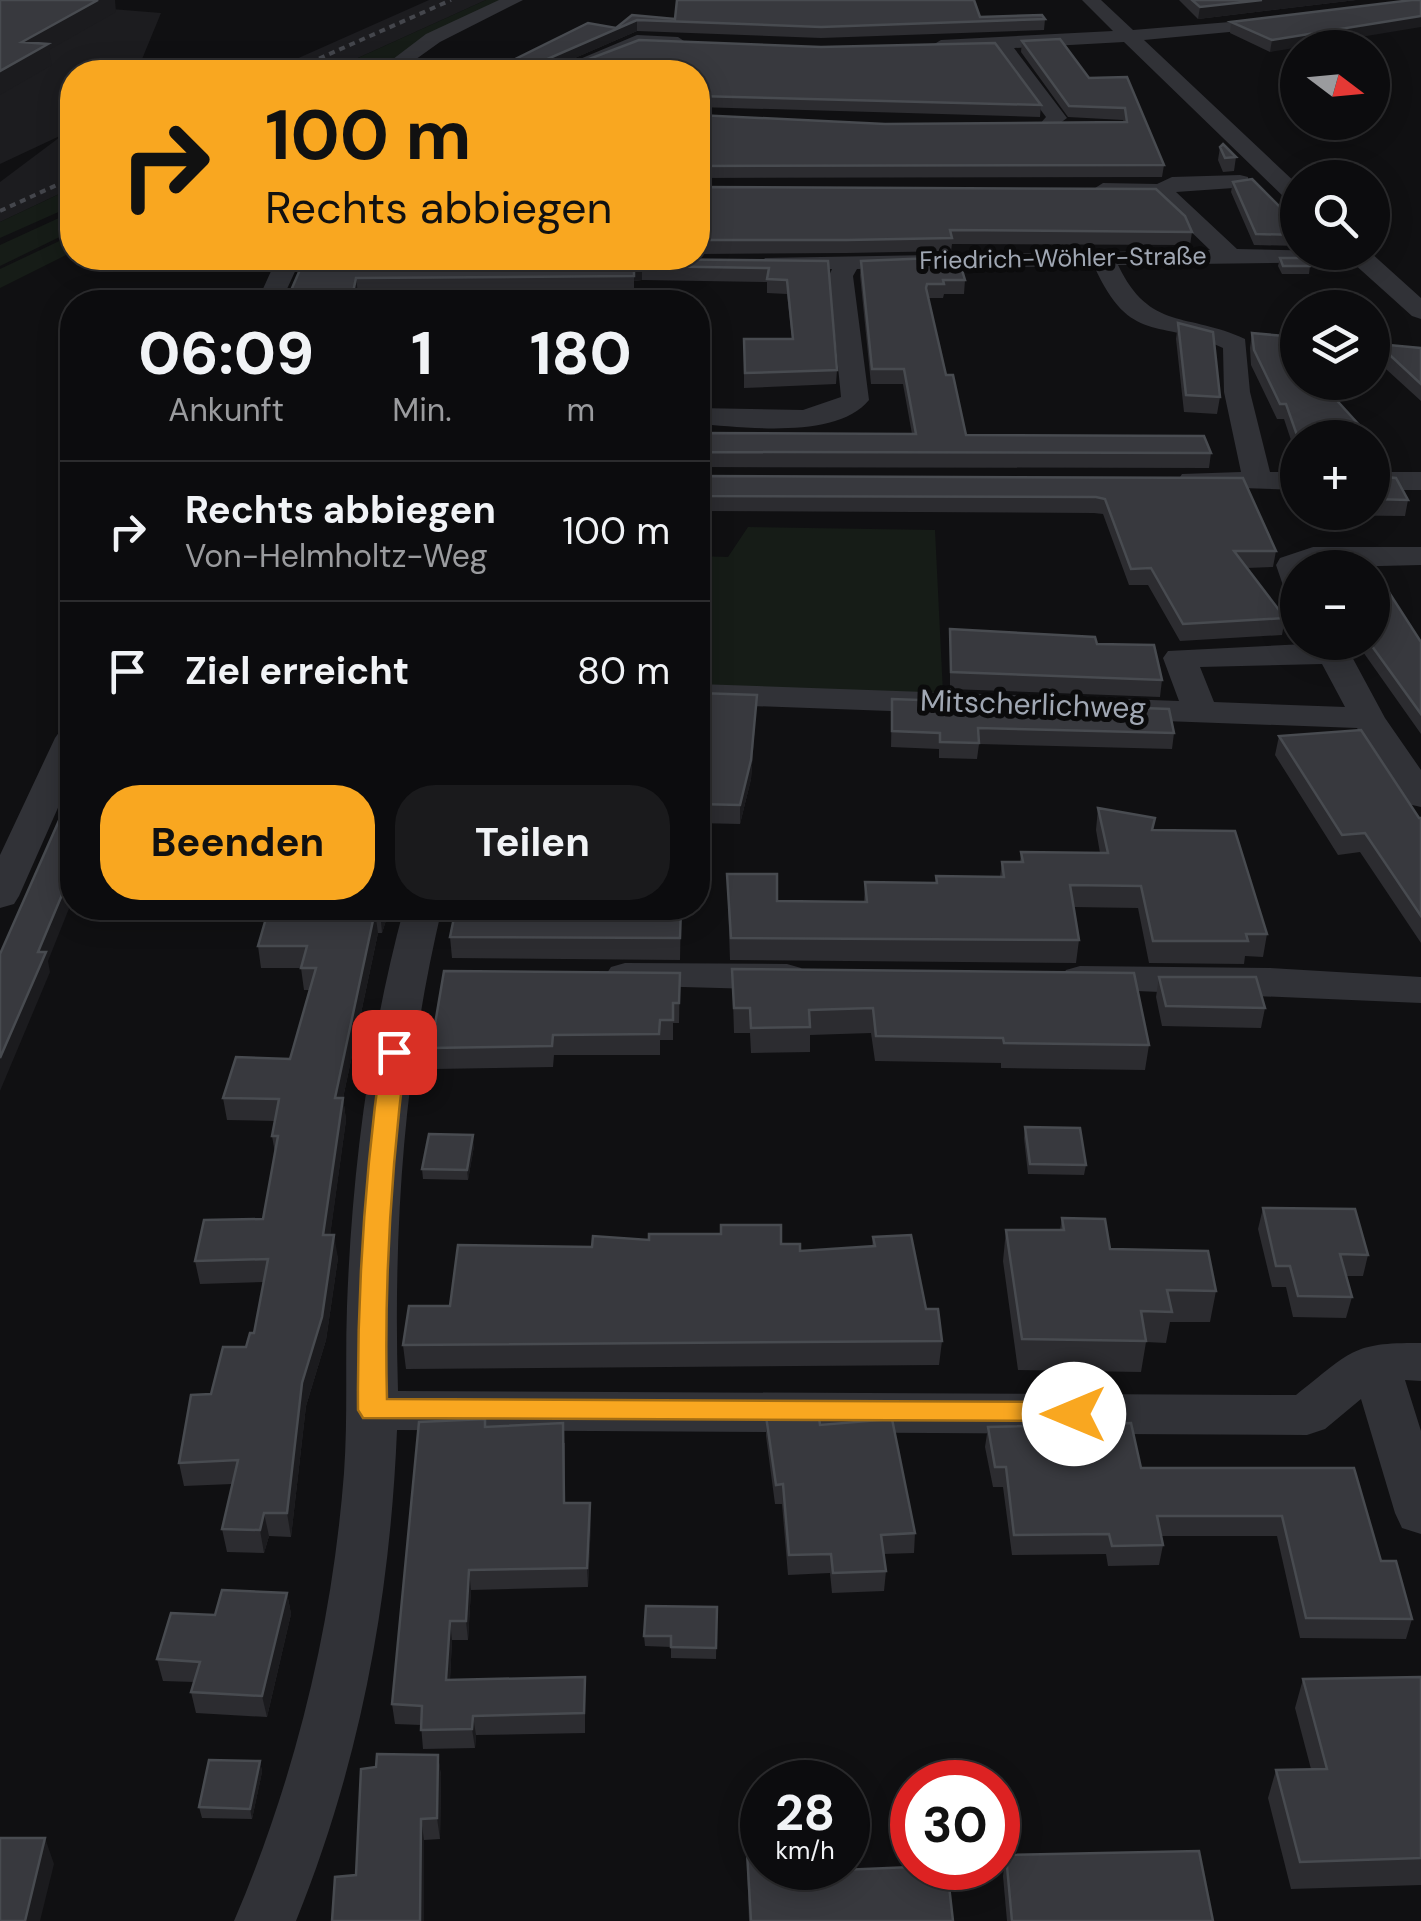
<!DOCTYPE html>
<html lang="de">
<meta charset="utf-8">
<style>
body{margin:0;font-family:"DM Sans",sans-serif;background:#1a1a1c;color:#f1f3f6;height:100vh;display:flex;flex-direction:column;font-size:38px;white-space:nowrap}
*{box-sizing:border-box;margin:0}
p{font-size:32px;color:#9a9b9e}
.icon{flex:none;width:55px;height:55px;fill:none;stroke:currentColor;stroke-width:2;stroke-linecap:round;stroke-linejoin:round}
.map{position:relative;flex:1;overflow:hidden}
.drawer{position:absolute;left:60px;top:290px;width:650px;height:630px;display:flex;flex-direction:column;background:#0c0c0e;border-radius:40px;box-shadow:0 5px 25px #0003,0 0 0 2px #2c2c2e}
.drawer>*{flex:none}
.guide{position:absolute;left:60px;top:60px;width:650px;height:210px;border-radius:40px;box-shadow:0 5px 25px #0003,0 0 0 2px #2c2c2e;background:#f9a720;color:#111;overflow:hidden}
.needle{width:65px;rotate:106deg}
.tools{position:absolute;left:1280px;top:30px;display:grid;gap:20px}
.tools a{display:grid;place-items:center;width:110px;height:110px;border-radius:50%;background:#0c0c0e;box-shadow:0 5px 25px #0003,0 0 0 2px #2c2c2e;font-size:50px}
.speed{position:absolute;left:740px;top:1760px;display:flex;gap:20px;font-size:50px;font-weight:700;text-align:center}
.speed>*{display:grid;place-content:center;width:130px;height:130px;border-radius:50%;background:#0c0c0e;box-shadow:0 5px 25px #0003,0 0 0 2px #2c2c2e;line-height:1}
.speed small{font-size:25px;font-weight:400}
.speed .limit{border:15px solid #d22;background:#fff;color:#111}
.pin{position:absolute;display:grid;place-items:center;width:85px;height:85px;color:#fff;margin:-42px;border-radius:20px;box-shadow:0 5px 15px #0006}
.me{position:absolute;width:110px;margin:-55px;rotate:270deg;stroke-linejoin:round;filter:drop-shadow(0 0 8px #0008)}
.turn{display:flex;align-items:center;gap:35px;height:210px;padding:0 40px;font-size:45px}
.turn .icon{width:130px;height:130px;stroke-width:2.5}
.turn b{display:block;font-size:70px;line-height:85px}
.eta{display:flex;justify-content:space-evenly;align-items:center;height:170px;text-align:center}
.eta b{font-size:60px;font-weight:700;line-height:70px}
.action{display:flex;gap:20px;margin-top:auto;padding:20px 40px}
.action a{flex:1;height:115px;border-radius:40px;background:#f9a720;color:#111;font-size:40px;font-weight:700;line-height:115px;text-align:center}
.action a+a{background:#1a1a1c;color:#f1f3f6}
ul{padding:0;list-style:none}
li{display:flex;align-items:center;gap:30px;height:140px;padding:0 40px;border-top:2px solid #2c2c2e}
li div{flex:1}
li b{display:block;font-size:38px}
li em{font-style:normal}
.map>svg:first-child{display:block}
</style>
<div class="map">
<svg width="1421" height="1921" viewBox="0 0 1421 1921">
<rect width="100%" height="100%" fill="#101012"/>
<!-- built -->
<path fill="#1c1c1f" d="M0 0 161 13 140 64 102 61 96 72H72V188L0 222V182L64 134 0 164Z
M429 0H486L327 72H267Z"/>
<!-- green -->
<path fill="#161c17" d="M486 0H505L424 37 377 72H327Z
M72 188V206L0 238V222Z
M72 212V231L0 266V245Z
M72 235V252L0 288V269Z
M748 527 935 530 943 693 698 689V556L728 557Z"/>
<g fill="none" stroke-linecap="round" stroke-linejoin="round">
<!-- minor -->
<path fill="#313237" fill-rule="evenodd" d="M499 0H523L440 42 398 72H376L426 34Z
M1082 0H1101L1133 30 1289 17V25L1282 27 1144 40 1298 185V205L1290 203 1124 42 1014 48 1067 118 1048 132 1038 126 1046 117 995 49 941 52 931 46 941 40 1113 31Z
M637 35 678 37 687 43C675 54 657 45 641 47 608 51 584 74 549 72Z
M1240 175 1248 177V187L1176 192 1237 249 1370 252 1421 298V319L1412 316 1352 262 1118 265C1150 332 1188 312 1245 339L1250 392 1270 472H1298V490L1182 486 1178 480 1182 474 1241 472 1224 392 1223 348C1158 317 1131 347 1094 266L857 269 853 276 869 400C837 440 743 427 698 424V408L803 410 841 397 829 276 832 269 773 270 765 268 761 263 765 258 1210 250 1156 198 1103 197 1092 190 1103 183 1157 184 1172 177Z
M277 258H371L372 259 360 266 298 265 281 302H257Z
M1372 472H1421V490H1372Z
M1313 547H1421V565L1298 568V599L1287 597 1276 565 1280 558Z
M1344 642 1385 718 1421 770V807L1408 804 1357 728 698 704V684L1179 701 1163 658 1168 651ZM1322 664 1345 707 1214 702 1200 667Z
M72 728V776L19 896 14 904 0 908V855L55 738 60 731Z
M404 908H442C404 1067 393 1228 398 1391L1296 1395C1350 1353 1350 1342 1421 1343V1381L1405 1380 1421 1431V1534L1402 1528 1395 1513 1361 1399 1325 1429 1307 1435 397 1430C390 1600 360 1763 296 1921H234C295 1778 332 1628 344 1473 348 1417 345 1362 347 1306 352 1171 369 1038 404 908Z
M625 963 787 964 801 968 807 977 801 986 787 990 611 985 605 976 611 967Z
M1080 966 1270 968 1421 977V1003L1066 988 1060 979 1066 970Z"/>
<!-- rail -->
<path stroke="#44464c" stroke-width="4" stroke-dasharray="6 5" stroke-linecap="butt" d="M289 72 451 0
M0 211 72 178"/>
</g>
<!-- wall -->
<path fill="#2c2c30" d="M1179 0H1356L1198 19Z
M1412 0 1270 52 1230 33 1231 22Z
M632 15 675 19 980 17 1045 19 1044 30 821 38 637 31 561 64 1041 105 1040 117 698 107 489 72 616 28Z
M1022 41 1089 78 1127 77 1164 165 1162 177 698 178V181V115L885 124 1124 122 1123 120 1068 117 1021 52Z
M1220 147 1236 157 1234 171 1223 172 1218 160Z
M1233 182 1298 225V246L1254 245 1231 192Z
M698 187 1192 232 1190 245 952 244 951 251 847 253 698 254Z
M305 258 828 261 837 370 836 384 744 388V339H792L787 294 767 293V282L642 280 634 281V291L358 293 356 302H286Z
M1280 258 1310 266 1309 274H1282L1278 266Z
M861 261 965 280 964 294H944L943 298H929L946 375 966 435 1211 453 1209 468 698 467V433L912 434 903 384H871L860 275Z
M1178 323 1220 397 1217 414 1184 412 1176 339Z
M1252 333 1284 343 1298 438V461L1284 419H1277L1251 365 1250 348Z
M1378 344 1421 348V401L1375 359Z
M698 476 1243 478 1276 551 1273 567 1247 568 1285 618 1282 635 1180 641 1148 585H1129L1103 514 1094 513 698 511Z
M1372 476 1408 500 1405 516 1315 515 1314 512H1372Z
M950 629 1097 644 1162 680 1160 697 950 689Z
M1356 642H1421V734Z
M698 693 757 695 751 779 740 824 698 823Z
M892 699 1174 733 1172 749 979 744 977 759 939 758V749L891 747Z
M1279 736 1421 818V943L1360 852 1338 855 1275 755Z
M1098 808 1154 830 1267 934 1263 957 1245 956 1244 964 1149 963 1138 908 1073 907 1079 940 1076 963 730 960 727 874 777 901 864 902 865 882 936 883V876L1000 877 1002 862H1020L1021 852 1100 853 1096 830Z
M269 908H390L382 933H378L343 1098 346 1120 330 1235 338 1258 326 1340 306 1406 291 1537 269 1536 264 1553 227 1552 222 1529 232 1484 184 1486 179 1463 211 1394 246 1347 254 1333 264 1282 200 1284 195 1261 263 1219 275 1153 272 1136 275 1121 227 1120 223 1098 290 1059 310 990H304L301 968H261L258 946Z
M681 908 680 960 452 958 450 937Z
M732 969 1149 1045 1145 1070 1001 1068V1063L875 1061 871 1033 810 1035V1052L751 1053 750 1033H734Z
M680 973 679 1023H673V1040H660V1055H554L553 1067 434 1069 431 1048Z
M1159 977 1265 1008 1261 1028 1162 1026 1156 997Z
M1025 1127 1086 1165 1084 1175 1028 1174 1024 1138Z
M474 1146 468 1180 423 1179 422 1169Z
M1263 1208 1368 1255 1363 1276H1346L1352 1297 1346 1318 1293 1317 1286 1287H1272L1258 1229Z
M1062 1218 1110 1249 1216 1291 1210 1322H1170L1166 1343 1146 1342 1141 1372 1018 1370 1003 1261 1006 1230H1060Z
M873 1237 926 1309 942 1341 939 1365 406 1369 403 1345 450 1306 592 1247 649 1240 800 1251 872 1247Z
M766 1416 820 1425 915 1533 914 1553 883 1554 886 1571 884 1591 832 1593 830 1573 788 1575 782 1504H775L766 1436Z
M486 1427 565 1443V1503H590L591 1522 588 1587 471 1590 468 1640H452L450 1680 585 1677V1733L476 1735 475 1748 423 1749 421 1725 395 1724 392 1704Z
M988 1427 1141 1468H1354L1381 1561 1412 1619 1406 1639 1300 1638 1277 1536H1161L1163 1545 1159 1565 1108 1566 1106 1554 1012 1555 1003 1487H993L985 1447Z
M287 1593 291 1614 267 1717 196 1713 191 1692 194 1682 163 1681 157 1659 215 1615Z
M717 1607 716 1659 671 1658V1647L645 1646 644 1636Z
M1421 1677V1885L1291 1889 1268 1798 1276 1770 1311 1769 1295 1708 1303 1679Z
M438 1755 441 1776 440 1839 424 1840V1921L356 1875 376 1767Z
M260 1761 262 1772 252 1819 202 1818 199 1807Z
M746 1835 817 1871 953 1921H749Z
M1006 1855 1213 1921H1007L1003 1876Z"/>
<!-- shaded-wall -->
<path fill="#1b1b1e" d="M98 0H115L116 12 49 50 52 65 0 95V71L22 42Z
M1262 0H1356L1198 19 1200 7Z
M1421 16V27L1270 52 1272 40Z
M637 20V31L545 71V60Z
M642 266V280L634 281V267Z
M356 278 358 293 356 302H351Z
M1381 452 1378 468 1372 470V456Z
M757 695 751 779 740 824V805Z
M72 871V901L48 961 50 972 0 1091V1058L38 952Z
M381 908H390L382 933 380 911Z
M375 911 378 933 343 1098 346 1120 327 1258 323 1235 335 1098Z
M473 1135 474 1146 468 1180 467 1170Z
M334 1235 338 1258 326 1340 306 1406 291 1537 287 1513 302 1383Z
M590 1503 591 1522 588 1587 587 1568Z
M264 1513 269 1536 264 1553 260 1530Z
M469 1570 471 1590 468 1640 466 1621Z
M287 1593 291 1614 267 1717 262 1696Z
M450 1621 452 1640 449 1699 446 1680Z
M473 1716 476 1735 475 1748 472 1729Z
M438 1755 441 1776 440 1839 437 1818Z
M260 1761 262 1772 252 1819 250 1809Z
M421 1819 424 1840V1921H420Z
M45 1838 54 1864 40 1921H25Z"/>
<!-- building -->
<path fill="#38393e" stroke="#484b50" stroke-width="2.5" d="M0 0H98L22 42 48 44 0 71Z
M677 0H974L980 17 1042 15 1045 19 821 27 637 20 545 60 548 64H576L639 40 821 47 995 43 1041 105 698 96V98V72H489L588 23 616 28 632 15 675 19Z
M1192 0H1262L1200 7Z
M1412 0H1421V16L1272 40 1231 22Z
M1060 39 1089 78 1127 77 1164 165 698 166V168V115L885 124 1127 122 1125 108 1069 106 1022 41Z
M1223 144 1236 157 1225 158 1220 147Z
M1252 179 1298 225V235L1256 234 1233 182Z
M698 187 1156 189 1185 216 1192 232 950 230 952 238 847 240H698Z
M958 257 965 280H943L944 284H927L926 288 946 375H953L966 435 1204 436 1211 453 698 452V456V433L916 434 904 369H872L861 261Z
M305 258H533L828 261 837 370 745 373 744 339H793L787 280 767 279 769 268 642 266 634 267V276L356 278 351 302H286Z
M1280 258H1310V266H1283Z
M1178 323 1213 332 1220 397 1186 395Z
M1252 333 1284 336V343L1298 358V382H1320L1371 438H1298L1286 404H1280L1254 350Z
M1378 344 1421 348V384Z
M1372 439 1381 452 1372 456Z
M698 476 1243 478 1276 551H1234L1285 618 1183 624 1151 568 1131 569 1105 499 1096 497 698 496Z
M1372 476 1396 478 1408 500 1372 499Z
M1372 569H1374L1421 642V714L1369 642H1372Z
M950 629 1095 637 1097 644 1154 645 1162 680 951 672Z
M698 693 757 695 751 760 740 805 698 804Z
M892 699 1169 709 1174 733 978 728 979 743 940 742V733L892 731Z
M1361 730 1419 818H1421V916L1365 833 1342 835 1279 736Z
M72 791V871L38 952H46L0 1058V954Z
M1098 808 1155 818 1152 830 1235 831 1267 934H1246L1248 941H1153L1141 886 1070 885 1079 940 731 938 727 874H777V901L867 902 865 882 937 883 936 876 1004 877 1002 862H1023L1021 852 1108 853Z
M269 908H381L380 911H375L335 1098H343L323 1235H334L322 1317 302 1383 287 1513H264L260 1530 222 1529 238 1460 179 1463 191 1395 211 1394 223 1347H246L250 1333H254L268 1259 195 1261 204 1220 263 1219 278 1136H272L279 1099 223 1098 236 1057 290 1059 316 968H301L307 946H258Z
M456 908H681L680 938 450 937Z
M732 969 1134 973 1149 1045 1004 1043 1003 1038 876 1036 873 1008 809 1010 810 1027 751 1028 750 1008H734Z
M444 971 680 973 679 1003H673V1020H660L659 1034 553 1035 552 1046 431 1048Z
M1159 977H1256L1265 1008 1166 1006Z
M1025 1127 1080 1128 1086 1165 1030 1164Z
M429 1134 473 1135 467 1170 422 1169Z
M1263 1208 1355 1209 1368 1255 1340 1254 1352 1297 1298 1296 1290 1266H1276Z
M1062 1218 1105 1219 1110 1249 1208 1251 1216 1291 1167 1290 1172 1312 1141 1311 1146 1341 1022 1339 1006 1230H1064Z
M721 1225H781V1244H800V1251L875 1246 873 1237 911 1235 926 1309H938L942 1341 403 1345 409 1306H450L458 1245 592 1247 593 1236 649 1240V1234H721Z
M766 1416 819 1417 820 1425 892 1419 915 1533 881 1535 886 1571 833 1573 831 1554 789 1555 783 1484 776 1485Z
M485 1419V1427L563 1423 564 1503H590L587 1568 469 1570 466 1621H450L446 1680 585 1677 584 1713 473 1716 472 1729 421 1730 422 1706 392 1704 419 1422Z
M1131 1423 1141 1468H1354L1381 1561H1396L1412 1619 1306 1618 1282 1516H1157L1163 1545 1112 1546 1109 1534 1014 1535 1006 1467H995L988 1427Z
M222 1590 287 1593 262 1696 191 1692 200 1662 157 1659 171 1613 215 1615Z
M646 1606 717 1607 716 1648 671 1647V1636H644Z
M1421 1677V1858L1300 1862 1276 1770 1327 1769 1303 1679Z
M377 1754 438 1755 437 1818 421 1819 420 1921H332L335 1877 356 1875 361 1769 376 1767Z
M209 1760 260 1761 250 1809 199 1807Z
M762 1834V1868H817V1871L912 1867 947 1868 953 1921H751L746 1835Z
M0 1838H45L25 1921H0Z
M1199 1851 1213 1921H1012L1006 1855Z"/>
<!-- route -->
<path fill="#f9a720" stroke="#a26d15" stroke-width="2.5" d="M394 1044 406 1052C391 1168 384 1282 387 1399L1074 1402 1084 1406 1088 1414 1084 1421 363 1418 358 1410C357 1289 365 1172 382 1052Z"/>
<g text-anchor="middle" dominant-baseline="central" stroke-width="10" stroke-linejoin="round" paint-order="stroke">
<!-- far-street labels -->
<g font-size="25" fill="#a0a7b3" stroke="#0b0b0c">
<text transform="translate(1063 258) rotate(-1)">Friedrich-Wöhler-Straße</text>
</g>
<!-- street labels -->
<g font-size="30" fill="#a0a7b3" stroke="#0b0b0c">
<text transform="translate(1033 704) rotate(2)">Mitscherlichweg</text>
</g>
</g>
</svg>
<div class="tools">
<a><svg class="needle" viewBox="-14 -14 28 28"><path d="M0-13l5 13h-10z" fill="#e53935"/><path d="M0 13l5-13h-10z" fill="#9a9b9e"/></svg></a>
<a><svg class="icon" aria-label="search" viewBox="0 0 24 24"><circle cx="10" cy="10" r="6"/><path d="M15 15l6 6"/></svg></a>
<a><svg class="icon" aria-label="layers" viewBox="0 0 24 24"><path d="M12 4l9 5-9 5-9-5zM3 14l9 5 9-5"/></svg></a>
<a>+</a>
<a>−</a>
</div>
<div class="speed"><div>28<small>km/h</small></div><div class="limit">30</div></div>
<div class="pin" style="left:394px;top:1052px;background:#d93025"><svg class="icon" aria-label="arrive" viewBox="0 0 24 24"><path d="M6 21V4h12l-3 4 3 4H6"/></svg></div>
<svg class="me" style="left:1074px;top:1414px" viewBox="-20 -20 40 40"><circle r="19" fill="#fff"/><path d="M0-13L10 11 0 6-10 11z" fill="#f9a720"/></svg>
<div class="guide">
<div class="turn"><svg class="icon" aria-label="right" viewBox="0 0 24 24"><path d="M7 20v-9h11M14 6l5 5-5 5"/></svg><div><b>100 m</b>Rechts abbiegen</div></div>
</div>
<section class="drawer">
<div class="eta">
<div><b>06:09</b><p>Ankunft</p></div>
<div><b>1</b><p>Min.</p></div>
<div><b>180</b><p>m</p></div>
</div>
<ul>
<li><svg class="icon" aria-label="right" viewBox="0 0 24 24"><path d="M7 20v-9h11M14 6l5 5-5 5"/></svg><div><b>Rechts abbiegen</b><p>Von-Helmholtz-Weg</p></div><em>100 m</em></li>
<li><svg class="icon" aria-label="arrive" viewBox="0 0 24 24"><path d="M6 21V4h12l-3 4 3 4H6"/></svg><div><b>Ziel erreicht</b></div><em>80 m</em></li>
</ul>
<div class="action"><a>Beenden</a><a>Teilen</a></div>
</section>
</div>
